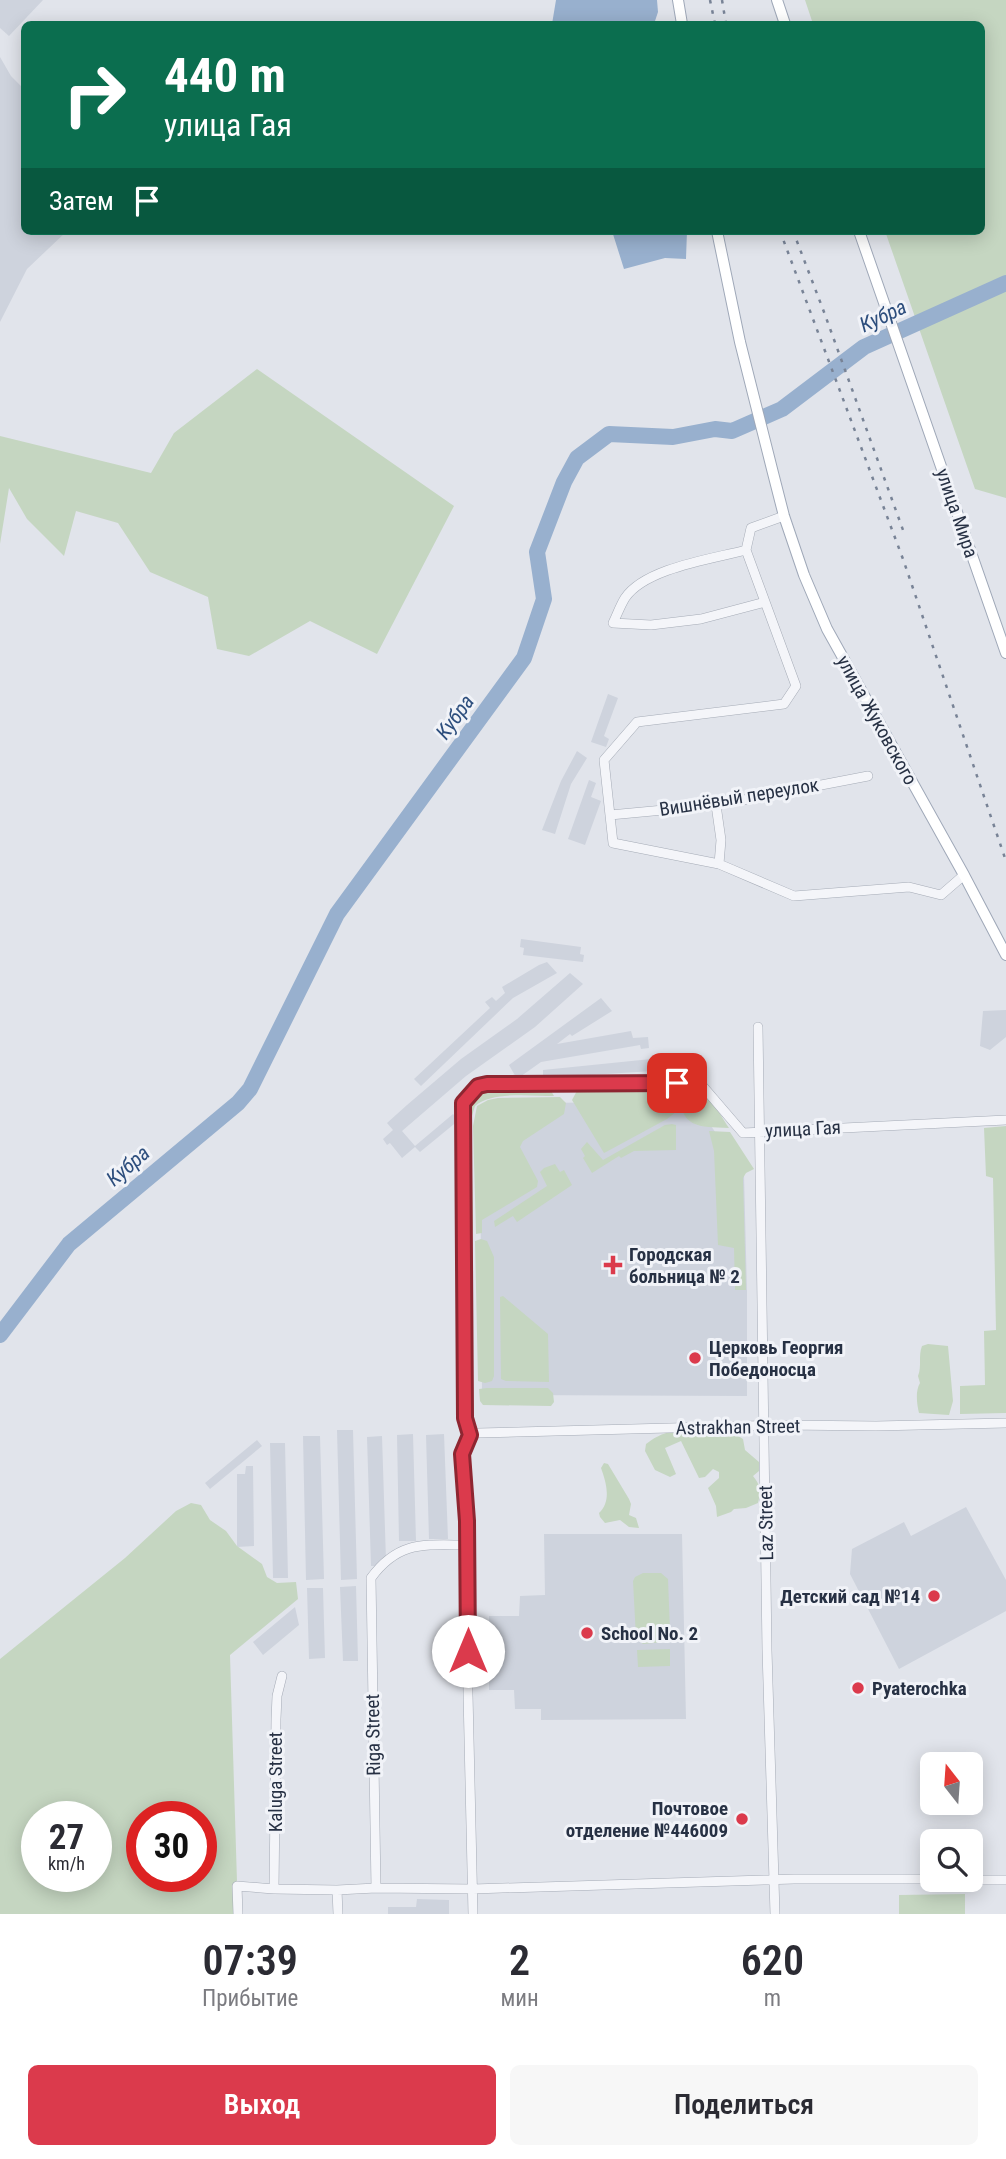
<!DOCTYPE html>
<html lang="ru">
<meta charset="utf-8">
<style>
body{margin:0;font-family:"Roboto Condensed",sans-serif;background:#f7f7f7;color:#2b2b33;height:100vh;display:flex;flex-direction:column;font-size:26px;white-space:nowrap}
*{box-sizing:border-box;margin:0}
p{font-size:23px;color:#7c7c81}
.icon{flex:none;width:38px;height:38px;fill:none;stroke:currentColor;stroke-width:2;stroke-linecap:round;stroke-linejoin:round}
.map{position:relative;height:1914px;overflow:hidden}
.side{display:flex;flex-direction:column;background:#fff;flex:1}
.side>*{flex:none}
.hud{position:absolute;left:21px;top:21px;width:964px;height:214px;border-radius:10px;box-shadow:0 4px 18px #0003;background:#0b6e4f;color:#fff;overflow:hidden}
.needle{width:46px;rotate:343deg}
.fabs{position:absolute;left:920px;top:1752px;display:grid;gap:14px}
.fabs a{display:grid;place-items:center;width:63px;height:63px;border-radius:10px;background:#fff;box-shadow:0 4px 18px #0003;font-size:35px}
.speed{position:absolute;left:21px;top:1801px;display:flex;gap:14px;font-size:35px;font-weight:700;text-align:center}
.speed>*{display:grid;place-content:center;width:91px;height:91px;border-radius:50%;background:#fff;box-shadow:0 4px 18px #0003;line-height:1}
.speed small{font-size:18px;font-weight:400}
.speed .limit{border:10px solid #d22;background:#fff;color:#111}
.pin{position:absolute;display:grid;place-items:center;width:60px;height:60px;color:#fff;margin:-30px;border-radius:14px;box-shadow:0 4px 10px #0006}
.me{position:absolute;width:77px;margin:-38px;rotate:0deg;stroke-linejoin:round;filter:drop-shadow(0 0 5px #0008)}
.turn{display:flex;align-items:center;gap:24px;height:147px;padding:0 28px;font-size:32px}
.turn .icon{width:91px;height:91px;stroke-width:2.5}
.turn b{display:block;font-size:49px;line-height:60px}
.then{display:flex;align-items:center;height:66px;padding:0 28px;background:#0003;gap:14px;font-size:26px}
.eta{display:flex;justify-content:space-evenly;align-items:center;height:119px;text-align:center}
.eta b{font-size:42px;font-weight:600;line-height:49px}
.action{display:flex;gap:14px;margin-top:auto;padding:14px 28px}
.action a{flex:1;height:80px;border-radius:10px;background:#db3a4c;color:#fff;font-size:28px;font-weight:600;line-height:80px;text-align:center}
.action a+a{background:#f7f7f7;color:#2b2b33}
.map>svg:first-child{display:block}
</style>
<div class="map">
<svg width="1006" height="1914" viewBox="0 0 1006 1914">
<rect width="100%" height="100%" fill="#e1e4eb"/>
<!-- built -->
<path fill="#ced3dd" d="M0 0H43L9 36 0 28Z
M0 57 11 76 24 89V231H67L27 269 0 322Z
M608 694 618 698 604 736 609 739 606 747 591 742Z
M577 751 587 758 571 784 555 834 542 830 561 781Z
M589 780 596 783 591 797 601 801 585 845 568 839Z
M521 939 581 947 580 954 584 955 583 962 523 955 524 948 520 947Z
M547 962 557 973 513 998 421 1086 414 1079 490 1008 485 1002 492 997 496 1001 505 993 502 987 539 965Z
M570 973 583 984 535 1027 466 1076 402 1131 415 1146 453 1114 459 1120 420 1152 415 1147 402 1158 390 1143 387 1145 383 1139 393 1130 387 1123 407 1105 461 1059 517 1019Z
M601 998 612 1011 572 1036 570 1034 557 1044 631 1031 633 1038 648 1037 649 1048 641 1049 640 1045 541 1062 517 1079 509 1065Z
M1006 1010V1037L990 1050 980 1046 983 1011Z
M651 1059 653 1071 543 1078V1070Z
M695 1102 744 1175 747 1292V1396L482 1395 480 1145 513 1103Z
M337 1430H353L357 1579 341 1580Z
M413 1434 416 1541H399L397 1435Z
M444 1434 448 1539H429L426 1435Z
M303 1436H320L324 1579 306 1580Z
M382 1436 386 1560 379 1566H371L367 1437Z
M257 1440 262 1446 210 1489 205 1483Z
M270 1443H285L288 1578H273Z
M246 1466H253L254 1546 237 1547V1474H245Z
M966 1507 1006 1580V1611L899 1669 850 1574 852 1549 904 1522 911 1536Z
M544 1534H682L686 1719 541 1720V1709H515L514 1690H489V1616H519L520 1596 545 1595Z
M356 1586 358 1661H343L340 1587Z
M307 1588H323L325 1658 309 1659Z
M295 1607 299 1625 263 1655 253 1642Z
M417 1899 449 1900V1914H388V1907H416Z"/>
<!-- green -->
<path fill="#c5d6c1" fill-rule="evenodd" d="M805 0H1006V498L975 489 885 231H982V24H813Z
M257 369 454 506 377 654 310 621 249 656 217 649 208 597 150 572 118 523 76 511 64 556 27 519 9 488 0 544V436L151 473 174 433Z
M544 1085 550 1089 554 1096C531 1096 492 1091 475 1106L471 1119 473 1230 467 1228 464 1105 477 1089Z
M673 1086 675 1093 676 1112 667 1119 606 1152 604 1153 572 1100 579 1087Z
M684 1086C707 1084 718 1112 729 1128 698 1127 679 1128 680 1090Z
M560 1097 566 1103 564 1114 523 1141 520 1147 538 1181 537 1187 482 1220V1233L476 1234 473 1126 477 1106 488 1100 498 1098Z
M672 1124 676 1125V1150L634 1151 621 1158 619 1156 592 1173 583 1158 585 1156 581 1149 587 1142 603 1160 665 1125Z
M1006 1126V1413L960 1414V1386L985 1385 984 1331 996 1330 993 1178 986 1176 984 1128Z
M709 1131 730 1132 754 1169 746 1173 743 1178 746 1290H735L734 1248 718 1245 714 1151Z
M555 1164 560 1172 564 1170 572 1185 517 1222 513 1216 495 1227 494 1221 547 1186 540 1172 544 1168Z
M481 1239 487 1241 494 1257V1376L492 1381 485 1383 478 1381 475 1241Z
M503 1296 548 1334 549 1382 506 1381 501 1379 500 1297Z
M928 1344 948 1346 953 1401 949 1415 919 1413C917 1405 915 1391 920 1383L918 1376C922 1366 918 1356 922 1346Z
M487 1388H548L553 1393 554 1402 551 1406 483 1405 480 1401 479 1389Z
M690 1430C705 1432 732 1430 743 1439L745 1450 759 1462V1471L753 1476C761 1486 761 1491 758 1503L746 1508 734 1509 731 1512 717 1517 716 1506 708 1488 719 1478V1472L713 1469 705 1477 699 1478 681 1441 665 1448 676 1474 670 1477 655 1470 645 1451 646 1444C662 1432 670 1431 690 1430Z
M604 1463 608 1464 629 1499 631 1504 629 1515 636 1518 639 1528 629 1527 620 1520 605 1523 600 1517 599 1513C612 1501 606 1482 601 1468Z
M191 1503 201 1505 210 1520 226 1531 237 1546 262 1564 267 1577 277 1583 296 1582 298 1599 230 1655 238 1914H0V1659L125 1558 176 1511ZM37 1816H96V1876H37ZM142 1816H201V1876H142Z
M643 1573H661L668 1579 670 1631V1636L664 1642 643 1644 636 1638 633 1581 635 1577Z
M670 1649V1666L638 1667 637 1650Z
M965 1894V1914H899V1895Z"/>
<!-- water -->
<path fill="#98b0ce" d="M556 0H657L658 12 654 24H552Z
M612 231H687L686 259 665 258 624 269Z"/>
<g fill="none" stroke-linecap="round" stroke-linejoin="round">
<!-- river -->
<path stroke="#98b0ce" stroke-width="16" d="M0 1335 69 1244 238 1103 250 1089 337 914 524 658 544 599 537 552 564 482 577 458 609 434 673 437 715 429 732 431 782 409 864 347 1006 283"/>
<defs>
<path id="minor" d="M784 516 751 528 746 550 796 686 784 704 637 722 604 760 613 843 719 864 794 896 909 887 941 895 964 875
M746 550C712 559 645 568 625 598 620 606 617 615 613 623L651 625 701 619 765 602
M716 805 721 840 719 864
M610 815 717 805 868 776
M758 1027 767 1650 775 1914
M470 1435 478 1433 785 1425 876 1426 1006 1423
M968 1880H1006
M376 1888 371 1578C399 1540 425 1545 467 1545
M274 1889 276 1719 277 1696 282 1676
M337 1890 338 1914
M238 1914 237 1886 274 1889 337 1890 376 1888 473 1889 794 1879H933
M473 1914 468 1694 467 1521 462 1454 470 1435 465 1418 463 1103 478 1086 487 1084 676 1083H700L743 1133 1006 1120"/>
<path id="major" d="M678 0 682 24
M777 0 785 24
M717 231 740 342 773 473 784 516 804 575 827 629 964 875 1006 955
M859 231 1006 653"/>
</defs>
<!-- minor casing -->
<use href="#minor" stroke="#a5abb6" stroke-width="10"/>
<!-- major casing -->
<use href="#major" stroke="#9fa8b8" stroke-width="12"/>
<!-- minor -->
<use href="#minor" stroke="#f4f5f9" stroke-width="9"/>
<!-- major -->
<use href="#major" stroke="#fff" stroke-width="10"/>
<!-- rail -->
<path stroke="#788396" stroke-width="2.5" stroke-dasharray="3.5 7" stroke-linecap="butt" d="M710 0 715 24
M722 0 726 24
M780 231 903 559 1006 861
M793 231 824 312 903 530"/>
</g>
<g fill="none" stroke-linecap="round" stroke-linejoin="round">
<defs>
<path id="route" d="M468 1651 467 1521 462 1454 470 1435 465 1418 463 1103 478 1086 487 1084 677 1083"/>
</defs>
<!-- route casing -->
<use href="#route" stroke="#8e2631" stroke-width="18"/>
<!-- route -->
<use href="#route" stroke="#db3a4c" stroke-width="12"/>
</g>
<!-- markers -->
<g fill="#db3a4c" stroke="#f1f3f8" stroke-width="2.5">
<path d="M609.5 1254.5h7v7h7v7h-7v7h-7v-7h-7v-7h7z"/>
<circle cx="695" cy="1358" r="7"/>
<circle cx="934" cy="1596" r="7"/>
<circle cx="587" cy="1633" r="7"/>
<circle cx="858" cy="1688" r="7"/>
<circle cx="742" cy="1819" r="7"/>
</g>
<g text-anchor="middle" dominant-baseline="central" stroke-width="6" stroke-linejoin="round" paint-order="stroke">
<!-- street labels -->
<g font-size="19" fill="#273144" stroke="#f1f3f8">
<text transform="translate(957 513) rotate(71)">улица Мира</text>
<text transform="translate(877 720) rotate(61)">улица Жуковского</text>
<text transform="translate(739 797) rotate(-9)">Вишнёвый переулок</text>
<text transform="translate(803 1129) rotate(-3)">улица Гая</text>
<text transform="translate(738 1427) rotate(-1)">Astrakhan Street</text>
<text transform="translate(766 1523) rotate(-91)">Laz Street</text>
<text transform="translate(373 1735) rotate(-91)">Riga Street</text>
<text transform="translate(275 1782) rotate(-90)">Kaluga Street</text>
</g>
<!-- poi labels -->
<g font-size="19" font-weight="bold" fill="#273144" stroke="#f1f3f8" text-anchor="start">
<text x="629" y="1254">Городская<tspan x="629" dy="22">больница № 2</tspan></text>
<text x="709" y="1347">Церковь Георгия<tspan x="709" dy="22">Победоносца</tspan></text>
<text x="920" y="1596" text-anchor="end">Детский сад №14</text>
<text x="601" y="1633">School No. 2</text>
<text x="872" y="1688">Pyaterochka</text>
<text x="728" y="1808" text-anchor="end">Почтовое<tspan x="728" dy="22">отделение №446009</tspan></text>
</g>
<!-- water labels -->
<g font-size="21" font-style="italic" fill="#2d4e7d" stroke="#f1f3f8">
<text transform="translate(883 316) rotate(-25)">Кубра</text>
<text transform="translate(455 717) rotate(-54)">Кубра</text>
<text transform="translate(128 1166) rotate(-41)">Кубра</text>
</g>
</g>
</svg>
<div class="fabs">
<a><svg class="needle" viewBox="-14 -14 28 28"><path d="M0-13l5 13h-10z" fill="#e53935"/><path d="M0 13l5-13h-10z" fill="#7c7c81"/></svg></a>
<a><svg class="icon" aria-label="search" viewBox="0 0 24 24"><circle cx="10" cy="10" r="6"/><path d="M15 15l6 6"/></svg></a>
</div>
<div class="speed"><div>27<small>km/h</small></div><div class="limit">30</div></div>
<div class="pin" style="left:677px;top:1083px;background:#d93025"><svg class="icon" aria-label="arrive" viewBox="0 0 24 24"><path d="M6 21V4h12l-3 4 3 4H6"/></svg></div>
<svg class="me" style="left:468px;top:1651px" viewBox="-20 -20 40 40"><circle r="19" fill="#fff"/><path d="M0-13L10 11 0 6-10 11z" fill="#db3a4c"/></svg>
<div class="hud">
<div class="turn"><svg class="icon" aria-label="right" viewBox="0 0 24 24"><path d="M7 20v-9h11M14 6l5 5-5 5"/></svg><div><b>440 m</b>улица Гая</div></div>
<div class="then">Затем<svg class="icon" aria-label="arrive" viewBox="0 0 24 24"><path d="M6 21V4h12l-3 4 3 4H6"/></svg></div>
</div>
</div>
<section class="side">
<div class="eta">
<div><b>07:39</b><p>Прибытие</p></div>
<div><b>2</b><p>мин</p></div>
<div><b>620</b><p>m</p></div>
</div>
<div class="action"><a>Выход</a><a>Поделиться</a></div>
</section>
